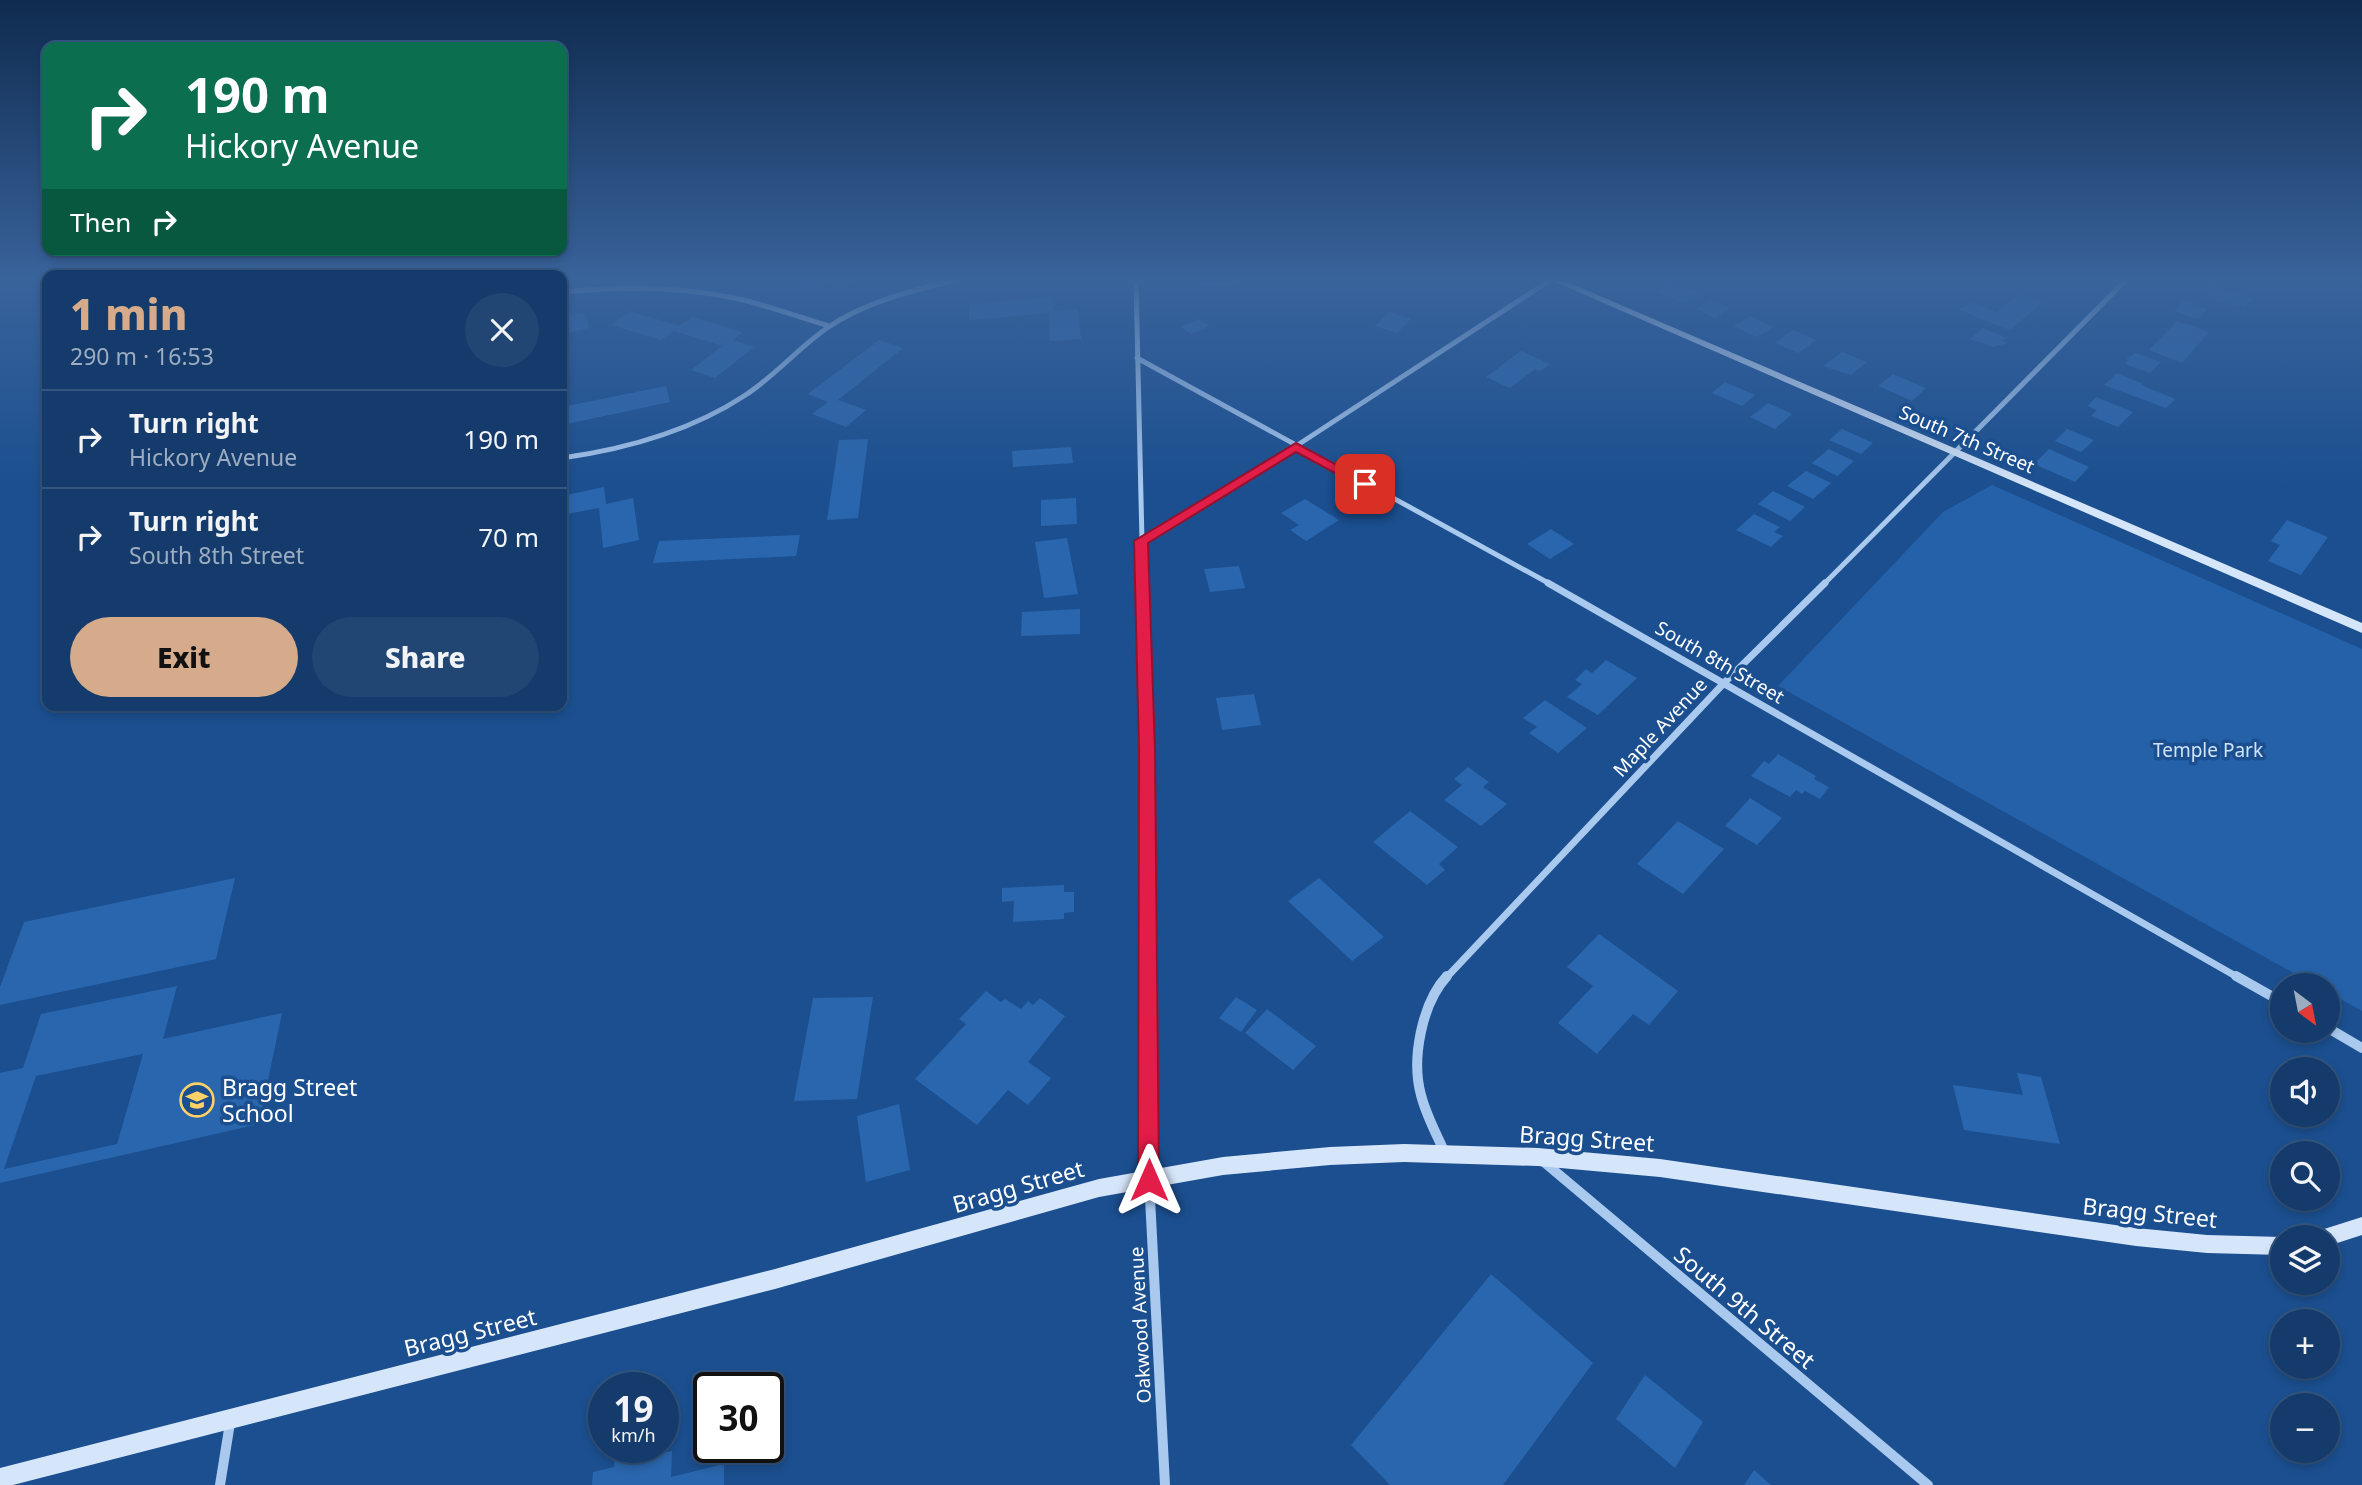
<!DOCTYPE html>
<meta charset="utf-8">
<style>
body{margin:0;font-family:"Noto Sans",sans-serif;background:#214673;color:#f1f3f6;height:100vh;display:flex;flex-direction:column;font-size:26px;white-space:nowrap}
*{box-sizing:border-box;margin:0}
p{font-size:23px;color:#9dadc1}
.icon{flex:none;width:38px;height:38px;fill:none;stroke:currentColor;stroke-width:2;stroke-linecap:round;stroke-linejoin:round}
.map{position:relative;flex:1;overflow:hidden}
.side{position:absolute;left:42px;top:270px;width:525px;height:441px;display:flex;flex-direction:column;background:#143b6b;border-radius:14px;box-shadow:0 4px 10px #0003,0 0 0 2px #33557e}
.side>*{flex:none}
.banner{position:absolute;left:42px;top:42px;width:525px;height:214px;border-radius:14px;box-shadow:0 4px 10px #0003,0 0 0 2px #33557e;background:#0b6e4f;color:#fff;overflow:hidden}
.needle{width:46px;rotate:148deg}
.tools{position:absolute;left:2270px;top:973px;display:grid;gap:14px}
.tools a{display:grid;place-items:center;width:70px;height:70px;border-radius:50%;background:#143b6b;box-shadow:0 4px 10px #0003,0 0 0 2px #33557e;font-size:35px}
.speed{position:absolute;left:588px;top:1372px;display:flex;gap:14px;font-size:35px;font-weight:700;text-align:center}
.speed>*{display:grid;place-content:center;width:91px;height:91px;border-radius:50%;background:#143b6b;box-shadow:0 4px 10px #0003,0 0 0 2px #33557e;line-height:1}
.speed small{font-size:18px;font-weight:400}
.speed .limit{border:4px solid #111;border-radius:10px;background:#fff;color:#111}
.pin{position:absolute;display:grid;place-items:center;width:60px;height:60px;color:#fff;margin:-30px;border-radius:14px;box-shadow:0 4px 10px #0006}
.me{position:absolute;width:77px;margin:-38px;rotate:0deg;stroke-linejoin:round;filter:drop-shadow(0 0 5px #0008)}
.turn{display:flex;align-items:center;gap:24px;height:147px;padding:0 28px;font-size:32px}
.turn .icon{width:91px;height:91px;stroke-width:2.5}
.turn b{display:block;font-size:49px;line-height:60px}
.then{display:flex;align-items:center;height:66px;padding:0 28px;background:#0003;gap:14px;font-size:26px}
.round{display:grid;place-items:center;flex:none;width:74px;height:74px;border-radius:37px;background:#214673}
.headline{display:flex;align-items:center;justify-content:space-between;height:119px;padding:0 28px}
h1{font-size:42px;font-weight:800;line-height:52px;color:#d6ab8b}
.button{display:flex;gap:14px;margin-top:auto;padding:14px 28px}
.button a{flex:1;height:80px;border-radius:42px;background:#d6ab8b;color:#111;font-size:28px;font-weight:800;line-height:80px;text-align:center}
.button a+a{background:#214673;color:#f1f3f6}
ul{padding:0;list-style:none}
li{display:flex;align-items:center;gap:21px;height:98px;padding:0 28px;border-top:2px solid #33557e}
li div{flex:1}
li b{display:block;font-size:26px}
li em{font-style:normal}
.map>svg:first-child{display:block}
</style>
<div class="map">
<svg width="2362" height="1485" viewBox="0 0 2362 1485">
<rect width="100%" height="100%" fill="#1b4f8f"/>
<!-- green -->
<path fill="#2461a8" d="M1992 485 2362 649V1011L2328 992V985H2315L1778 686 1943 512Z"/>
<!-- building -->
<path fill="#2a66ad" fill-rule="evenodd" d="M800 281H860L838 288 831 282 808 289Z
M1199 281H1239L1240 285 1200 287Z
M1669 283 1683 290 1687 287 1699 292 1682 303 1656 292Z
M2210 284 2253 299 2244 308 2205 297 2207 295 2197 291 2202 286 2206 288Z
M2019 294 2042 303 2010 330 1959 310 1970 301 1997 312Z
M1052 297 1053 311 1078 309 1081 339 1050 341 1049 313 969 320V304Z
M1710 300 1730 308 1715 318 1696 309Z
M2184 300 2208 309 2198 319 2174 311Z
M630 311 679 326 692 317 743 332 733 340 754 347 715 378 691 370 722 346 674 331 661 340 611 325Z
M1389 312 1411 319 1397 333 1375 326Z
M585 313 589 328 562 334V317Z
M1750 316 1773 327 1757 337 1734 326Z
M1199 319 1209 326 1191 334 1181 327Z
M2177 321 2209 332 2182 363 2149 350Z
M1983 328 2006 338 2002 341 2007 343 1994 347 1970 339Z
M1793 330 1816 340 1798 353 1775 343Z
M879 340 903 348 838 400 866 410 846 427 812 414 828 402 808 394Z
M1521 351 1550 364 1540 371 1535 369 1510 388 1486 377Z
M1842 352 1867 362 1851 375 1823 366Z
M2136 353 2161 362 2150 373 2125 364 2129 360 2126 359Z
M2117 373 2143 384 2141 385 2175 399 2166 408 2104 385Z
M1893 374 1926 388 1912 401 1878 386Z
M1725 382 1755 395 1742 406 1712 393Z
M666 386 670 402 562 425V407Z
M2096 397 2133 412 2118 427 2091 416 2097 410 2087 406Z
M1768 403 1792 414 1775 429 1750 417Z
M1842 429 1873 443 1861 454 1829 440Z
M2067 429 2094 440 2081 452 2055 441Z
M868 439 858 518 827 520 839 440Z
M1071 447 1073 463 1013 467 1012 451Z
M1829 449 1854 461 1837 476 1812 463Z
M2049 449 2089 467 2075 482 2034 464Z
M1806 471 1831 483 1813 499 1787 486Z
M604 487 606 504 633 498 639 540 603 548 599 508 562 515V496Z
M1773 491 1805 507 1790 521 1758 504Z
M1076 498 1077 524 1041 526V500Z
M1305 499 1339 520 1306 541 1290 530 1299 525 1281 513Z
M1754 514 1780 527 1774 532 1783 536 1771 547 1736 530Z
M2287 520 2328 537 2301 575 2268 561 2280 545 2271 541Z
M1551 529 1574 544 1550 559 1527 544Z
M800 535 796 556 653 563 659 541Z
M1067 538 1078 594 1044 598 1035 542Z
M1239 566 1245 588 1210 592 1204 569Z
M1080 609V634L1021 636 1022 612Z
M1606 660 1637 678 1598 715 1567 697 1582 684 1575 680 1586 669 1592 673Z
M1254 694 1261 725 1222 730 1216 698Z
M1545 700 1587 728 1558 753 1529 733 1537 727 1523 718Z
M1778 754 1816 776 1814 779 1829 787 1820 799 1805 791 1802 794 1796 790 1790 797 1751 776 1764 761 1769 764Z
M1468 767 1489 782 1483 787 1507 804 1481 826 1444 800 1462 785 1454 779Z
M1750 798 1782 818 1757 845 1725 826Z
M1410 811 1458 847 1439 864 1445 870 1427 885 1373 842Z
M1678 821 1724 849 1683 894 1637 864Z
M235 878 216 959 0 1005V987L24 922Z
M1319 878 1384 937 1352 961 1288 901Z
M1064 885V892H1074V912L1064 913V919L1013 922 1014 901 1002 902V888Z
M1599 934 1678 991 1649 1025 1633 1014 1597 1054 1558 1023 1593 986 1567 967Z
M177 986 163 1039 282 1013 259 1124 0 1183V1073L23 1068 41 1014ZM143 1054 117 1144 4 1169 36 1076Z
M986 991 1001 1002 1005 999 1021 1009 1028 1001 1033 1005 1040 998 1065 1016 1028 1062 1051 1078 1028 1105 1008 1090 977 1125 915 1079 966 1024 959 1019Z
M873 997 857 1099 794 1101 813 998Z
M1236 997 1257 1010 1241 1032 1219 1018Z
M1267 1009 1316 1046 1293 1070 1245 1033Z
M2017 1073 2041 1077 2060 1144 1964 1130 1953 1085 2023 1095Z
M899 1104 910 1170 866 1182 857 1116Z
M1491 1274 1593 1363 1503 1485H1390L1351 1445Z
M1645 1375 1703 1422 1675 1468 1616 1419Z
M636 1448 635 1458 672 1451 671 1477 724 1464V1485H592L593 1472 614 1467 615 1452Z
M1754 1470 1771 1485H1744Z"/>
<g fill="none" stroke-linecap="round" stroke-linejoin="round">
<!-- street-far2 -->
<path stroke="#a9c9ee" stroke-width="5" d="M1136 281 1143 585
M562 292C620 286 678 286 735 298 767 305 798 317 829 326
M1137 358 1552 585
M562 458C626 449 689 432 744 396 774 377 797 349 827 328 863 303 910 291 952 281
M1141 541 1296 446 1549 281
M1823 585 2125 281"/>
<!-- street-far1 -->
<path stroke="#a9c9ee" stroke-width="7" d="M1143 583 1148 978
M1548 583 2239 978
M1446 978 1724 683 1825 583"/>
<!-- street -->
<path stroke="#a9c9ee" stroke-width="10" d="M1148 976 1149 1179 1165 1485
M2236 976 2282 1002
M2328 1028 2362 1048
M1444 1151C1436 1133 1426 1115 1421 1095 1411 1059 1422 1003 1447 976
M1544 1162 1928 1485
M220 1485 230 1423"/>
<!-- secondary -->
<path fill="#d6e6fa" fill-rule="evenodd" d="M1553 281H1565L2362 623V633Z
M1404 1144 1538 1148 1660 1159 2136 1228 2207 1235 2282 1237V1255L2207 1253 2136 1246 1660 1177 1538 1166 1404 1162 1330 1165 1223 1175 1099 1197 775 1289 13 1485H0V1468L775 1269 1099 1179 1223 1157 1330 1147Z
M2362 1217V1235L2328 1246V1237H2319L2321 1230Z"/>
</g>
<!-- sky -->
<linearGradient id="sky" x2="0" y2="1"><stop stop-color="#0f2b4f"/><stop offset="0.57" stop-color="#39639b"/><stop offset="1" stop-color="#39639b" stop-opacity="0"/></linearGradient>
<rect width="2362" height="489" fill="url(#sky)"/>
<!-- route -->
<path fill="#e11d48" stroke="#92132f" stroke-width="2" d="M1296 443 1372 484 1370 487H1361L1296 452 1148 543 1155 750 1159 1180 1156 1187 1149 1190 1141 1187 1138 1180 1139 750 1134 541Z"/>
<!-- icons -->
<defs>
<symbol id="school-ring" viewBox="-11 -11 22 22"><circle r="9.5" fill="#1b4f8f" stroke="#ffd166" stroke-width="1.5"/><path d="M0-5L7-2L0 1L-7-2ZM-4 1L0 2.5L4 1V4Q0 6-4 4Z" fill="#ffd166"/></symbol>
</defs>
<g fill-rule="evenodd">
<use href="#school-ring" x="178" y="1081" width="38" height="38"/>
</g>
<g text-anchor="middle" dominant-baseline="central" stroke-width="7" stroke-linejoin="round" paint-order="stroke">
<!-- street labels -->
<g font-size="19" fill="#fff" stroke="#1b4f8f">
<text transform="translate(1967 439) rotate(23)">South 7th Street</text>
<text transform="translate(1720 662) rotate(30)">South 8th Street</text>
<text transform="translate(1660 727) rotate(-47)">Maple Avenue</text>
<text transform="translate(1140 1325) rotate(-93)">Oakwood Avenue</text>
</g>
<!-- park labels -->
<g font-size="19" fill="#cfe3fa" stroke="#1b4f8f">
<text x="2208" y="750">Temple Park</text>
</g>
<!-- near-poi labels -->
<g font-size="23" fill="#fff" stroke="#1b4f8f" text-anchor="start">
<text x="222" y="1087">Bragg Street<tspan x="222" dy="26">School</tspan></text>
</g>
<!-- near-street labels -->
<g font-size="23" fill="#fff" stroke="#1b4f8f">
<text transform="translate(1587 1138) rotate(4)">Bragg Street</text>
<text transform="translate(1018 1186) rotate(-16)">Bragg Street</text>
<text transform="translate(2150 1212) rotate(6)">Bragg Street</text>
<text transform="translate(1745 1307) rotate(40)">South 9th Street</text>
<text transform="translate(470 1332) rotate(-14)">Bragg Street</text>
</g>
</g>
</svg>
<div class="tools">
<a><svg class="needle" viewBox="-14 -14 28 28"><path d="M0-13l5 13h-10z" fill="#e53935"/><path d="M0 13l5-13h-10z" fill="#9dadc1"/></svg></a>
<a><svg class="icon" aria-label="sound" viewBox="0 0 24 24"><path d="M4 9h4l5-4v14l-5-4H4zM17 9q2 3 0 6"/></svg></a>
<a><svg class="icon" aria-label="search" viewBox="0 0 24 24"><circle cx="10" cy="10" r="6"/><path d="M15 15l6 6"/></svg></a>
<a><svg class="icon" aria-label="layers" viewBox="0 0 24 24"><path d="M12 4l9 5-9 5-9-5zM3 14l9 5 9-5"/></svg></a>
<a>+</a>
<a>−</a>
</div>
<div class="speed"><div>19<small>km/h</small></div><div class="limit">30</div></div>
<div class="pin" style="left:1365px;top:484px;background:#d93025"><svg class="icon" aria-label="arrive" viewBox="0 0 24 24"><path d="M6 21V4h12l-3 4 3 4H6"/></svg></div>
<svg class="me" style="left:1149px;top:1180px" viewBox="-20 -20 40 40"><path d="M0-17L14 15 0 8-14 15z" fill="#e11d48" stroke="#fff" stroke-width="4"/></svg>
<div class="banner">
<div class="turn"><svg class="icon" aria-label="right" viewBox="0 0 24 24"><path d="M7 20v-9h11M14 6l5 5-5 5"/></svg><div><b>190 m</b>Hickory Avenue</div></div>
<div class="then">Then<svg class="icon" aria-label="right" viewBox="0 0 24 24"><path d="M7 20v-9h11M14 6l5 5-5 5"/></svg></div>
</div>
<section class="side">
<div class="headline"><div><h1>1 min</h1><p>290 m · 16:53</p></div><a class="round"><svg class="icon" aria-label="close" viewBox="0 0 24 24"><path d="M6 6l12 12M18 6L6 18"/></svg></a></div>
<ul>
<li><svg class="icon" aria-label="right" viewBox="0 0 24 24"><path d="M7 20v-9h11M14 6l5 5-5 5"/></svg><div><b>Turn right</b><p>Hickory Avenue</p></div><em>190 m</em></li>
<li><svg class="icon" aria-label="right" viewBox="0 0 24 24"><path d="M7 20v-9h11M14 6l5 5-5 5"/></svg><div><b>Turn right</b><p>South 8th Street</p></div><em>70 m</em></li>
</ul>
<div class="button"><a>Exit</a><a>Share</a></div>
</section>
</div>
